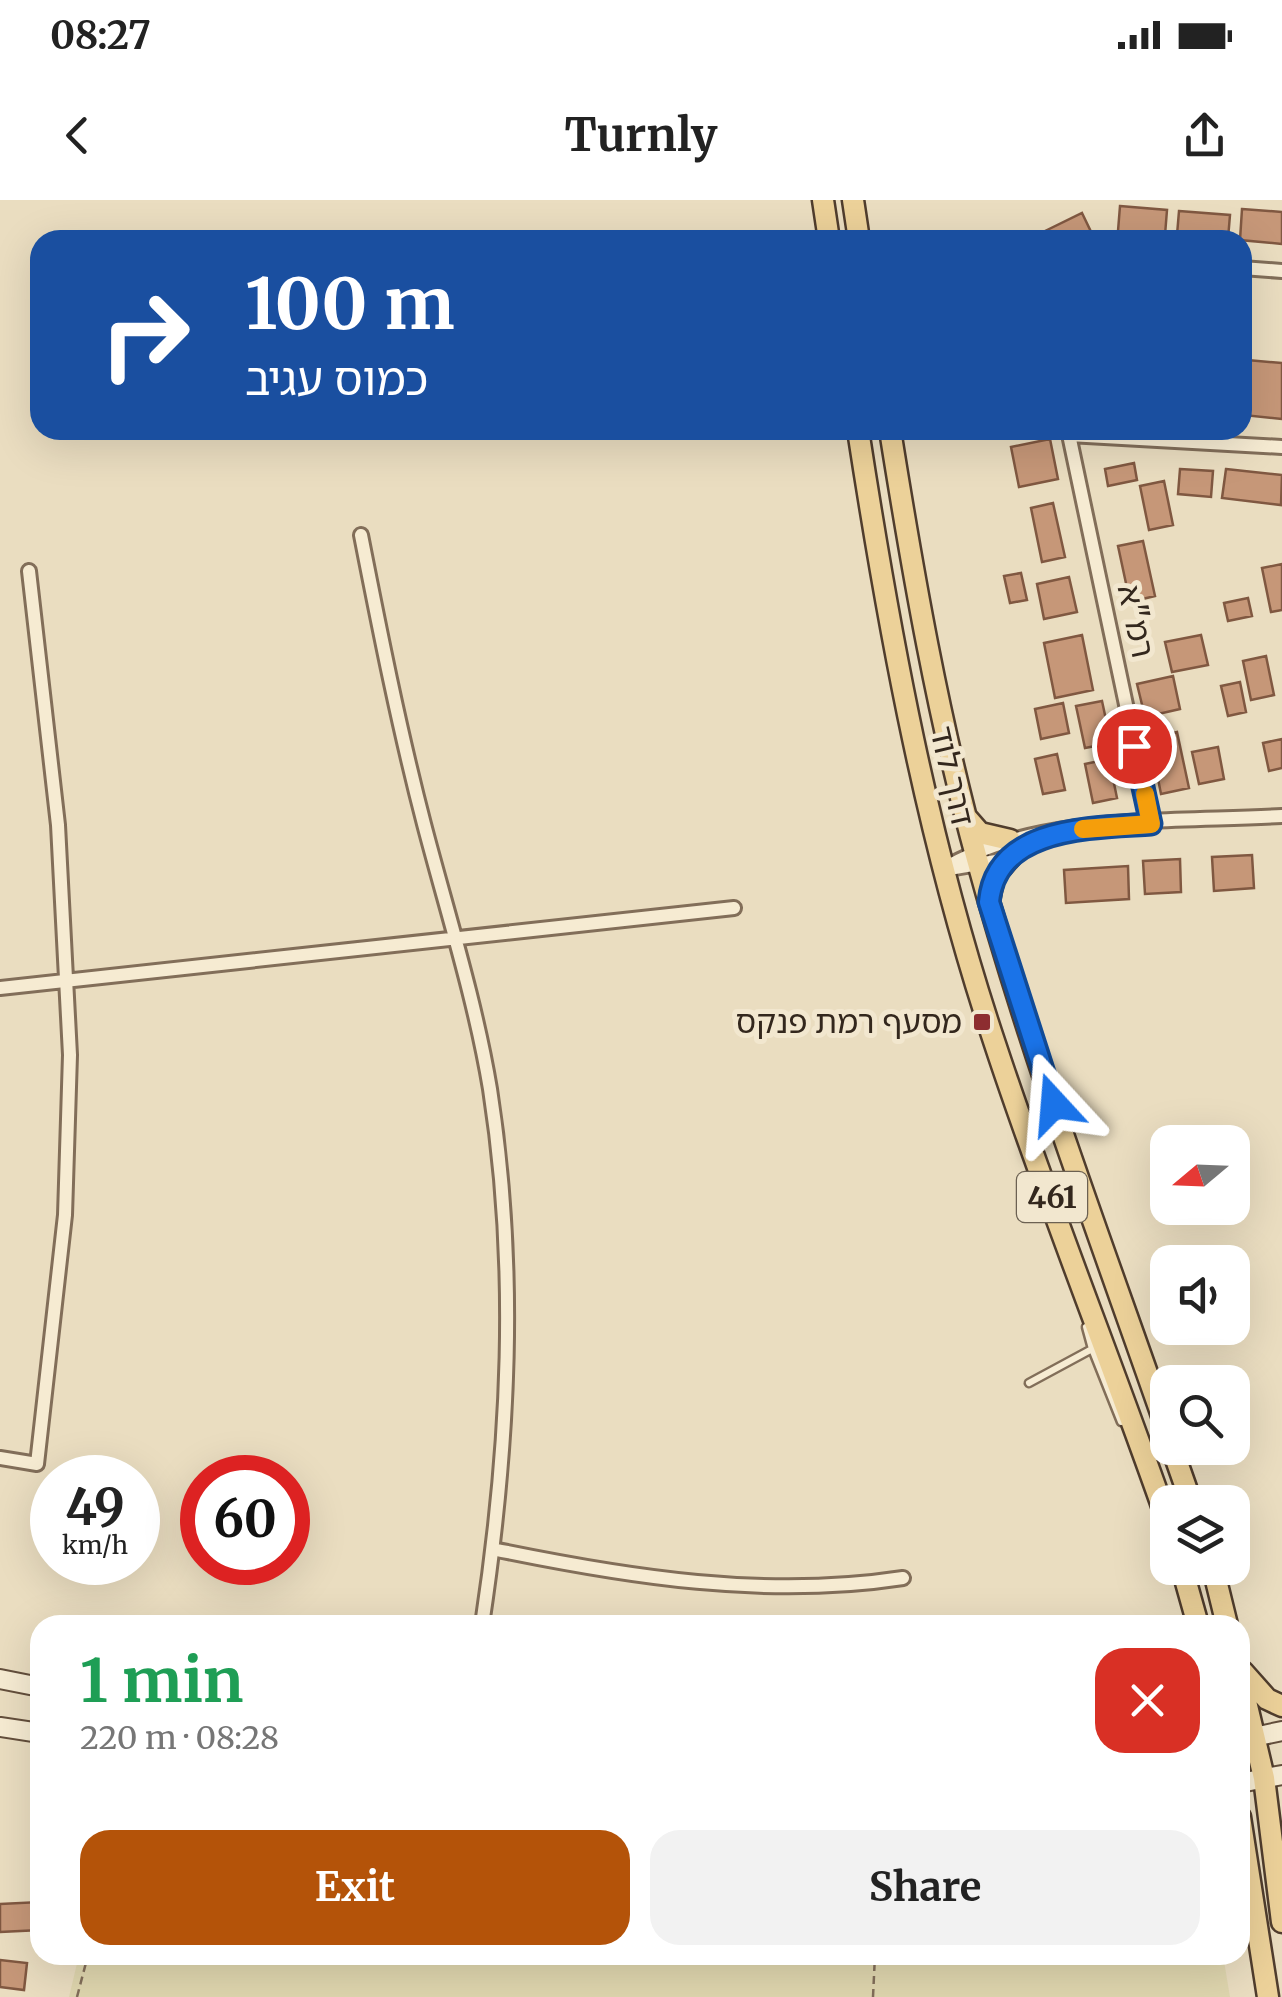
<!DOCTYPE html>
<meta charset="utf-8">
<style>
body{margin:0;font-family:Merriweather,"Noto Sans Hebrew",serif;background:#f2f2f2;color:#222;height:100vh;display:flex;flex-direction:column;font-size:38px;white-space:nowrap}
*{box-sizing:border-box;margin:0}
p{font-size:32px;color:#767676}
.icon{flex:none;width:55px;height:55px;fill:none;stroke:currentColor;stroke-width:2;stroke-linecap:round;stroke-linejoin:round}
.map{position:relative;flex:1;overflow:hidden}
.drawer{position:absolute;left:30px;top:1415px;width:1220px;height:350px;display:flex;flex-direction:column;background:#fff;border-radius:30px;box-shadow:0 10px 40px #0002}
.drawer>*{flex:none}
.top-card{position:absolute;left:30px;top:30px;width:1222px;height:210px;border-radius:30px;box-shadow:0 10px 40px #0002;background:#1a4fa0;color:#fff;overflow:hidden}
.needle{width:65px;rotate:251deg}
.fabs{position:absolute;left:1150px;top:925px;display:grid;gap:20px}
.fabs a{display:grid;place-items:center;width:100px;height:100px;border-radius:20px;background:#fff;box-shadow:0 10px 40px #0002;font-size:50px}
.speed{position:absolute;left:30px;top:1255px;display:flex;gap:20px;font-size:50px;font-weight:700;text-align:center}
.speed>*{display:grid;place-content:center;width:130px;height:130px;border-radius:50%;background:#fff;box-shadow:0 10px 40px #0002;line-height:1}
.speed small{font-size:25px;font-weight:400}
.speed .limit{border:15px solid #d22;background:#fff;color:#111}
.pin{position:absolute;display:grid;place-items:center;width:85px;height:85px;color:#fff;margin:-42px;border:5px solid #fff;border-radius:50%;box-shadow:0 2px 10px #0007}
.me{position:absolute;width:110px;margin:-55px;rotate:341deg;stroke-linejoin:round;filter:drop-shadow(0 0 8px #0008)}
.turn{display:flex;align-items:center;gap:35px;height:210px;padding:0 50px;font-size:45px}
.turn .icon{width:130px;height:130px;stroke-width:2.5}
.turn b{display:block;font-size:70px;line-height:85px}
.round{display:grid;place-items:center;flex:none;width:105px;height:105px;border-radius:30px;background:#f2f2f2}
.overview{display:flex;align-items:center;justify-content:space-between;height:170px;padding:0 50px}
h1{font-size:60px;font-weight:700;line-height:75px;color:#1e9e55}
.action{display:flex;gap:20px;margin-top:auto;padding:20px 50px}
.action a{flex:1;height:115px;border-radius:30px;background:#b45309;color:#fff;font-size:40px;font-weight:700;line-height:115px;text-align:center}
.action a+a{background:#f2f2f2;color:#222}
.status{display:flex;justify-content:space-between;align-items:center;height:70px;padding:0 50px;background:#fff;direction:ltr}
.status svg{height:28px;fill:currentColor}
header{display:flex;justify-content:space-between;align-items:center;height:130px;padding:0 50px;background:#fff;font-size:45px;font-weight:700}
.map>svg:first-child{display:block}
</style>
<div class="status"><b>08:27</b><svg viewBox="0 0 49 12"><path d="M0 12V9h3v3zM5 12V6h3v6zM10 12V3h3v9zM15 12V0h3v12zM26 1h20v11H26zM47 4h2v5h-2z"/></svg></div>
<header><svg class="icon" aria-label="back" viewBox="0 0 24 24"><path d="M15 5l-7 7 7 7"/></svg>Turnly<svg class="icon" aria-label="share" viewBox="0 0 24 24"><path d="M12 15V3M7 8l5-5 5 5M5 13v7h14v-7"/></svg></header>
<div class="map">
<svg width="1282" height="1797" viewBox="0 0 1282 1797">
<rect width="100%" height="100%" fill="#eaddc0"/>
<!-- farmland -->
<path fill="#dfd6ae" d="M79 1755H1223L1230 1797H69Z"/>
<!-- building -->
<path fill="#c69778" stroke="#805841" stroke-width="2.5" d="M1120 6 1167 10 1165 35 1118 31Z
M1242 9 1282 12V44L1240 40Z
M1179 11 1230 15 1228 39 1177 35Z
M1082 13 1095 40H1042L1039 34Z
M1247 160 1282 163V219L1243 215Z
M1050 239 1058 279 1019 287 1011 247Z
M1134 263 1137 280 1108 286 1105 269Z
M1180 269 1213 271 1211 297 1178 294Z
M1226 269 1282 275 1281 305 1222 298Z
M1164 281 1173 325 1149 330 1140 286Z
M1053 303 1065 357 1042 362 1031 308Z
M1143 341 1155 396 1130 402 1118 346Z
M1282 364V410L1271 412 1262 368Z
M1021 373 1027 400 1010 403 1004 376Z
M1069 377 1077 412 1044 419 1037 384Z
M1248 398 1252 416 1228 421 1224 403Z
M1082 435 1093 490 1055 498 1044 443Z
M1201 435 1208 465 1172 472 1165 442Z
M1266 456 1274 495 1251 500 1243 461Z
M1173 476 1180 509 1145 517 1137 484Z
M1240 482 1246 512 1228 516 1221 486Z
M1102 501 1111 543 1085 548 1076 506Z
M1063 503 1069 533 1041 539 1035 509Z
M1177 532 1189 588 1161 594 1150 538Z
M1282 539V568L1269 571 1263 543Z
M1218 547 1224 579 1199 584 1192 552Z
M1057 554 1065 590 1043 594 1035 559Z
M1109 559 1117 598 1093 603 1085 564Z
M1252 655 1254 688 1214 691 1212 657Z
M1180 659 1181 692 1145 694 1143 661Z
M1128 666 1129 699 1066 703 1064 670Z
M40 1702V1730L0 1732V1704Z
M0 1760 27 1763 24 1790 0 1787Z"/>
<g fill="none" stroke-linecap="round" stroke-linejoin="round">
<defs>
<path id="lane" d="M1092 1149 1121 1222
M1029 1183 1092 1149 1086 1127"/>
<path id="street" d="M1242 68 1282 71
M1068 230 1151 623
M1069 235 1282 247
M361 335C380 432 399 528 424 624 447 712 475 799 490 889 518 1069 509 1246 482 1425
M943 669C1036 613 1176 622 1282 616
M949 669 996 661 1043 639
M0 788 734 708
M0 1258 37 1264 65 1015 70 855 58 625 29 371
M493 1349C628 1377 766 1399 903 1378"/>
<path id="secondary" d="M0 1479 40 1487
M0 1527 40 1533
M1240 1540 1282 1531
M1240 1583 1282 1575"/>
<path id="primary" d="M823 0 829 40
M853 0 859 40
M858 230C890 438 928 644 995 844 1048 1005 1112 1162 1168 1323
M890 230C913 374 938 518 977 659 1030 854 1102 1043 1168 1233
M966 617 980 633 1010 640
M989 700 994 676 1013 654
M1172 1248 1191 1302
M1182 1368 1198 1425
M1213 1368 1227 1425
M1243 1472 1267 1499 1282 1506
M1240 1476 1264 1578 1282 1722
M1240 1617 1268 1797"/>
</defs>
<!-- lane casing -->
<use href="#lane" stroke="#826e59" stroke-width="11"/>
<!-- street casing -->
<use href="#street" stroke="#826e59" stroke-width="18"/>
<!-- secondary casing -->
<use href="#secondary" stroke="#644f3c" stroke-width="22"/>
<!-- primary casing -->
<use href="#primary" stroke="#503d2d" stroke-width="25"/>
<!-- path -->
<path stroke="#826e59" stroke-width="2.5" stroke-dasharray="8 5" stroke-linecap="butt" d="M77 1797 88 1755
M873 1797 875 1755"/>
<!-- lane -->
<use href="#lane" stroke="#f6ebd2" stroke-width="6"/>
<!-- street -->
<use href="#street" stroke="#f6ebd2" stroke-width="12"/>
<!-- secondary -->
<use href="#secondary" stroke="#f6ebd2" stroke-width="18"/>
<!-- primary -->
<use href="#primary" stroke="#ecd199" stroke-width="20"/>
</g>
<g fill="none" stroke-linecap="round" stroke-linejoin="round">
<defs>
<path id="route" d="M1054 904 989 702C996 626 1093 628 1151 624L1134 546"/>
</defs>
<!-- route casing -->
<use href="#route" stroke="#114b97" stroke-width="25"/>
<!-- route -->
<use href="#route" stroke="#1a73e8" stroke-width="18"/>
<!-- slow -->
<path stroke="#f59e0b" stroke-width="18" d="M1083 629 1151 624 1145 594"/>
</g>
<!-- markers -->
<rect fill="#8d2d30" stroke="#f2e7cf" stroke-width="4" x="972" y="812" width="20" height="20" rx="5"/>
<g text-anchor="middle" dominant-baseline="central" stroke-width="10" stroke-linejoin="round" paint-order="stroke">
<!-- shield labels -->
<rect fill="#f2e7cf" stroke="#6c6152" stroke-width="2.5" x="1017" y="972" width="70" height="50" rx="8"/>
<g font-size="30" font-weight="bold" fill="#33271d">
<text x="1052" y="997">461</text>
</g>
<!-- street labels -->
<g font-size="32" fill="#33271d" stroke="#f2e7cf">
<text transform="translate(1136 421) rotate(78)">רמ"א</text>
<text transform="translate(952 576) rotate(77)">דרך לוד</text>
</g>
<!-- poi labels -->
<g font-size="32" fill="#33271d" stroke="#f2e7cf" text-anchor="end">
<text x="962" y="822">מסעף רמת פנקס</text>
</g>
</g>
</svg>
<div class="fabs">
<a><svg class="needle" viewBox="-14 -14 28 28"><path d="M0-13l5 13h-10z" fill="#e53935"/><path d="M0 13l5-13h-10z" fill="#767676"/></svg></a>
<a><svg class="icon" aria-label="sound" viewBox="0 0 24 24"><path d="M4 9h4l5-4v14l-5-4H4zM17 9q2 3 0 6"/></svg></a>
<a><svg class="icon" aria-label="search" viewBox="0 0 24 24"><circle cx="10" cy="10" r="6"/><path d="M15 15l6 6"/></svg></a>
<a><svg class="icon" aria-label="layers" viewBox="0 0 24 24"><path d="M12 4l9 5-9 5-9-5zM3 14l9 5 9-5"/></svg></a>
</div>
<div class="speed"><div>49<small>km/h</small></div><div class="limit">60</div></div>
<div class="pin" style="left:1134px;top:546px;background:#d93025"><svg class="icon" aria-label="arrive" viewBox="0 0 24 24"><path d="M6 21V4h12l-3 4 3 4H6"/></svg></div>
<svg class="me" style="left:1054px;top:904px" viewBox="-20 -20 40 40"><path d="M0-17L14 15 0 8-14 15z" fill="#1a73e8" stroke="#fff" stroke-width="4"/></svg>
<div class="top-card">
<div class="turn"><svg class="icon" aria-label="right" viewBox="0 0 24 24"><path d="M7 20v-9h11M14 6l5 5-5 5"/></svg><div><b>100 m</b>כמוס עגיב</div></div>
</div>
<section class="drawer">
<div class="overview"><div><h1>1 min</h1><p>220 m · 08:28</p></div><a class="round" style="background:#d93025;color:#fff"><svg class="icon" aria-label="close" viewBox="0 0 24 24"><path d="M6 6l12 12M18 6L6 18"/></svg></a></div>
<div class="action"><a>Exit</a><a>Share</a></div>
</section>
</div>
